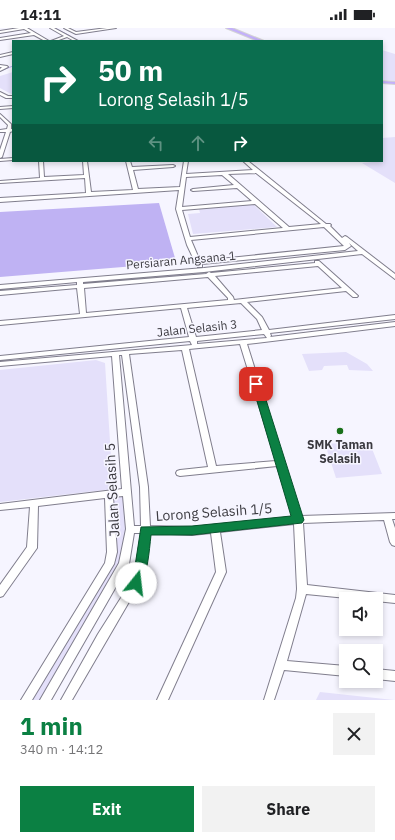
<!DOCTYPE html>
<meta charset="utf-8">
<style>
body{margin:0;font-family:"IBM Plex Sans",sans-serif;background:#f2f2f2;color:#202124;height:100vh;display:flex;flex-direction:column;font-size:15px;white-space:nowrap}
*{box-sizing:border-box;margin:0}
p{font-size:13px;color:#757577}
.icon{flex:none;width:22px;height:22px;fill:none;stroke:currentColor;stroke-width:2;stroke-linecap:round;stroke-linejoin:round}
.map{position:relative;height:672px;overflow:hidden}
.side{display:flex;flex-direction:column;background:#fff;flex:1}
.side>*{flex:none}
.top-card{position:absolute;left:12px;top:12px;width:371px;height:122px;border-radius:0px;box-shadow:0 2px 6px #0003;background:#0b6e4f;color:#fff;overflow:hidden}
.fabs{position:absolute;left:339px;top:564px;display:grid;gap:8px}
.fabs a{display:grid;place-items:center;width:44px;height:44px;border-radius:0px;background:#fff;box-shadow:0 2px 6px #0003;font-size:20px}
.pin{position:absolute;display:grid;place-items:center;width:34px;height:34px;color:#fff;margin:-17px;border-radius:8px;box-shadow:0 2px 6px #0006}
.me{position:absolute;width:44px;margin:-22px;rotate:16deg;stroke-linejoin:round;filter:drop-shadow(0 0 3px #0008)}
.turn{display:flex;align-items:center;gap:14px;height:84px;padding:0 20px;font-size:18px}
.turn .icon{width:52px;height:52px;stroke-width:2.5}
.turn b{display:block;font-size:28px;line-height:34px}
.lanes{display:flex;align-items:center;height:38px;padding:0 20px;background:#0003;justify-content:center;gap:20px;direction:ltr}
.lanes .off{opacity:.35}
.round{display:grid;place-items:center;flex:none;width:42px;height:42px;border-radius:0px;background:#f2f2f2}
.overview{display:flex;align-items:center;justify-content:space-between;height:68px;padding:0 20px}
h1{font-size:24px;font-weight:800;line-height:30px;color:#0b8043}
.cta{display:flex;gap:8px;margin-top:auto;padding:8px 20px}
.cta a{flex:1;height:46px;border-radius:0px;background:#0b8043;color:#fff;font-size:16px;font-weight:800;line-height:46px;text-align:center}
.cta a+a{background:#f2f2f2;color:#202124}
.status{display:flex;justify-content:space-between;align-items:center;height:28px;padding:0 20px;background:#fff;direction:ltr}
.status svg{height:11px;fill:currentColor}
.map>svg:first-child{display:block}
</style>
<div class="status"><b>14:11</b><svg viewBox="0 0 49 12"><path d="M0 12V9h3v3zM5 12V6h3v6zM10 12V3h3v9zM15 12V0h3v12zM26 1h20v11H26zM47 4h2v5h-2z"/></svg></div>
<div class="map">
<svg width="395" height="672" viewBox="0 0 395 672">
<rect width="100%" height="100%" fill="#f6f5ff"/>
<!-- green -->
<path fill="#e4e0fa" d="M382 22 395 26V53L382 52Z
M13 44V67L0 60V48Z
M395 109V155L362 135 382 133V110Z
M253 176 277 199 193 206 188 186 200 185 199 181Z
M346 324 367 336 373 343 349 342 347 337 324 338 322 342 309 343 302 326Z
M96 332 105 335 113 461 0 474V342Z
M369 413 382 446 336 450 325 416Z
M127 464V521L45 672H26L109 536V466Z
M320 664 394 672H316Z"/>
<!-- water -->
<path fill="#bfb2f3" d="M159 175 175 230 172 235 0 249V184Z"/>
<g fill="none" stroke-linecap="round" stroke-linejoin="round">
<!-- stream -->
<path stroke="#bfb2f3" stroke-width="1" d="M55 0 70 8
M0 43 13 38"/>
<defs>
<path id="minor" d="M19 0H27L49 13H45L34 7 0 12V10L31 5 24 1 0 5V3Z
M50 0H54L78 13H74L67 9 56 13H51L64 8Z
M64 0H68L76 4 107 0H116L76 6Z
M13 24V26L0 29V27Z
M0 37 7 38 8 39 0 43V41L2 39H0Z
M0 64 8 68H13V70H6L0 67Z
M13 78V80L0 81V79Z
M0 86 11 96V101H13V103L10 104 2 129 0 130V122L6 104H0V102L7 101 8 97 0 89Z
M13 130V132L0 133V131Z
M39 133H43L44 149 84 147 83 133H87L91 164 133 162 126 133H130L132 139 173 137 175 138 173 139 133 142 138 161 180 159 184 133H188L186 146 253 142 243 133H248L326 196H330L331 197 330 198 342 210 345 208 347 209 395 246V251L362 226 204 244 83 254V256L206 246 209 244 211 245 315 235V233H319L357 267 358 268 357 269H353L346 263 247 274 262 289 269 302 395 287V291L270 305 271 308 270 309 395 294V298L247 316 301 488 395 485V491H392L395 500V518L392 517 390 514 384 492 303 495 307 557 395 567V575L376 573V571H357L306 566 287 633 346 638V648L284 642 274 672H264L296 570 297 561 294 496 220 504 226 544 168 672H157L216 544 211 505 192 507 150 505 146 538 140 555 72 672H61L98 606 131 554 136 538 141 505H134L129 536 51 672H40L119 535 126 501 123 468 113 469 117 524 114 536 32 672H21L105 535 107 524 105 470 38 478 37 520 3 568 0 569V557L27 519 30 479 0 482V476L122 461 112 328 0 338V334L192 317 190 313 0 332V328L189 309 181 280 0 297V293L80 286 77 260 0 267V263L77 257V254L0 261V257L204 240 358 223 349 215 351 218 345 222 202 236V239H198L194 235 195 234 187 217 176 181 179 162 0 174V170L86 165 85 150 0 155V153L40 150ZM256 145 321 196 289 199 228 146ZM222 147 234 157 193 161 191 162 193 163 237 160 252 173 182 179 186 149ZM255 176 283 200 190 209 182 182ZM324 199 344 218 200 233 191 212ZM318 238 342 260 234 272 233 269 215 248ZM208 249 228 270V272L86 285 84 260ZM241 275 257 291 262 302 196 309 187 280ZM264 306 267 310 197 316V313ZM240 316 276 433 216 438 189 321ZM182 322 208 439 180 442 177 443 176 445 177 447 180 448 277 438 293 489 192 499 150 498 148 459 129 326ZM119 327H122L140 459 141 498H134Z
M376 641 395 643V653L376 651Z"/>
<path id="major" d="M226 0H232L264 13H258Z
M382 53 395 54V56L382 55Z"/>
</defs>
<!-- minor casing -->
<use href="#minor" stroke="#807e8d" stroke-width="2"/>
<!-- major casing -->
<use href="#major" stroke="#d4d4d5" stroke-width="2"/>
<!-- minor -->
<use href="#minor" fill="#fff" fill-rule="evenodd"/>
<!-- major -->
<use href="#major" fill="#c3b0fa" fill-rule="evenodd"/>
</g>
<!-- route -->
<path fill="#0b8043" stroke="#07532c" d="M256 353 261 356 304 492 302 495 192 507H151C149 525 148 543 140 559L136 561 131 559 129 555 135 538 141 499 192 498 291 488 252 356Z"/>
<!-- markers -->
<circle fill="#19701a" stroke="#f6f5ff" stroke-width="1.5" cx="340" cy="403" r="4"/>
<g text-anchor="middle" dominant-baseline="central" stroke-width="3" stroke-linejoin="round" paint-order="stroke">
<!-- street labels -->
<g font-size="12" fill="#3b3a40" stroke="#f6f5ff">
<text transform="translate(181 232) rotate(-5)">Persiaran Angsana 1</text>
<text transform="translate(197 300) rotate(-6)">Jalan Selasih 3</text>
</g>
<!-- poi labels -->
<g font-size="12" font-weight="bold" fill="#3b3a40" stroke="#f6f5ff">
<text x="340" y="416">SMK Taman<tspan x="340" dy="14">Selasih</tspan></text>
</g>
<!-- near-street labels -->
<g font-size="14" fill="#3b3a40" stroke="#f6f5ff">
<text transform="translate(112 462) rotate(-93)">Jalan Selasih 5</text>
<text transform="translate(214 484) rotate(-4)">Lorong Selasih 1/5</text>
</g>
</g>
</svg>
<div class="fabs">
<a><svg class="icon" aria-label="sound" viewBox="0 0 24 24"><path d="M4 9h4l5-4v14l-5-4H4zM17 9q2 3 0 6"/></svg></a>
<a><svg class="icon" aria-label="search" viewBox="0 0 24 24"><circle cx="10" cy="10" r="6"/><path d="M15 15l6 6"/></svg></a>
</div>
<div class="pin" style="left:256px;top:356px;background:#d93025"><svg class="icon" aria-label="arrive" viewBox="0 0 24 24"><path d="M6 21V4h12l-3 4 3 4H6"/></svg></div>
<svg class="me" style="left:136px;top:555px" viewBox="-20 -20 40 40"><circle r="19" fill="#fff"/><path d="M0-13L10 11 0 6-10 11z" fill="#0b8043"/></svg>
<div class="top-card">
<div class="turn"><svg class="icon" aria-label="right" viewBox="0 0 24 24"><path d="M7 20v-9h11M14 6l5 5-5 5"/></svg><div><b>50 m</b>Lorong Selasih 1/5</div></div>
<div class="lanes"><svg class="icon off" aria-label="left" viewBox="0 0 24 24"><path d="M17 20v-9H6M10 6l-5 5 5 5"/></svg><svg class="icon off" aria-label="ahead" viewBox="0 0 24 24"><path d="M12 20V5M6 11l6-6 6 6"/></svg><svg class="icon" aria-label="right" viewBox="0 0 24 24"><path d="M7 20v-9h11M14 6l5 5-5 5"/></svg></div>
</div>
</div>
<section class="side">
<div class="overview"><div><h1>1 min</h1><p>340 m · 14:12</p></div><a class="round"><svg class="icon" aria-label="close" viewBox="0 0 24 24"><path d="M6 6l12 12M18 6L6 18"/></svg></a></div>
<div class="cta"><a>Exit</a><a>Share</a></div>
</section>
